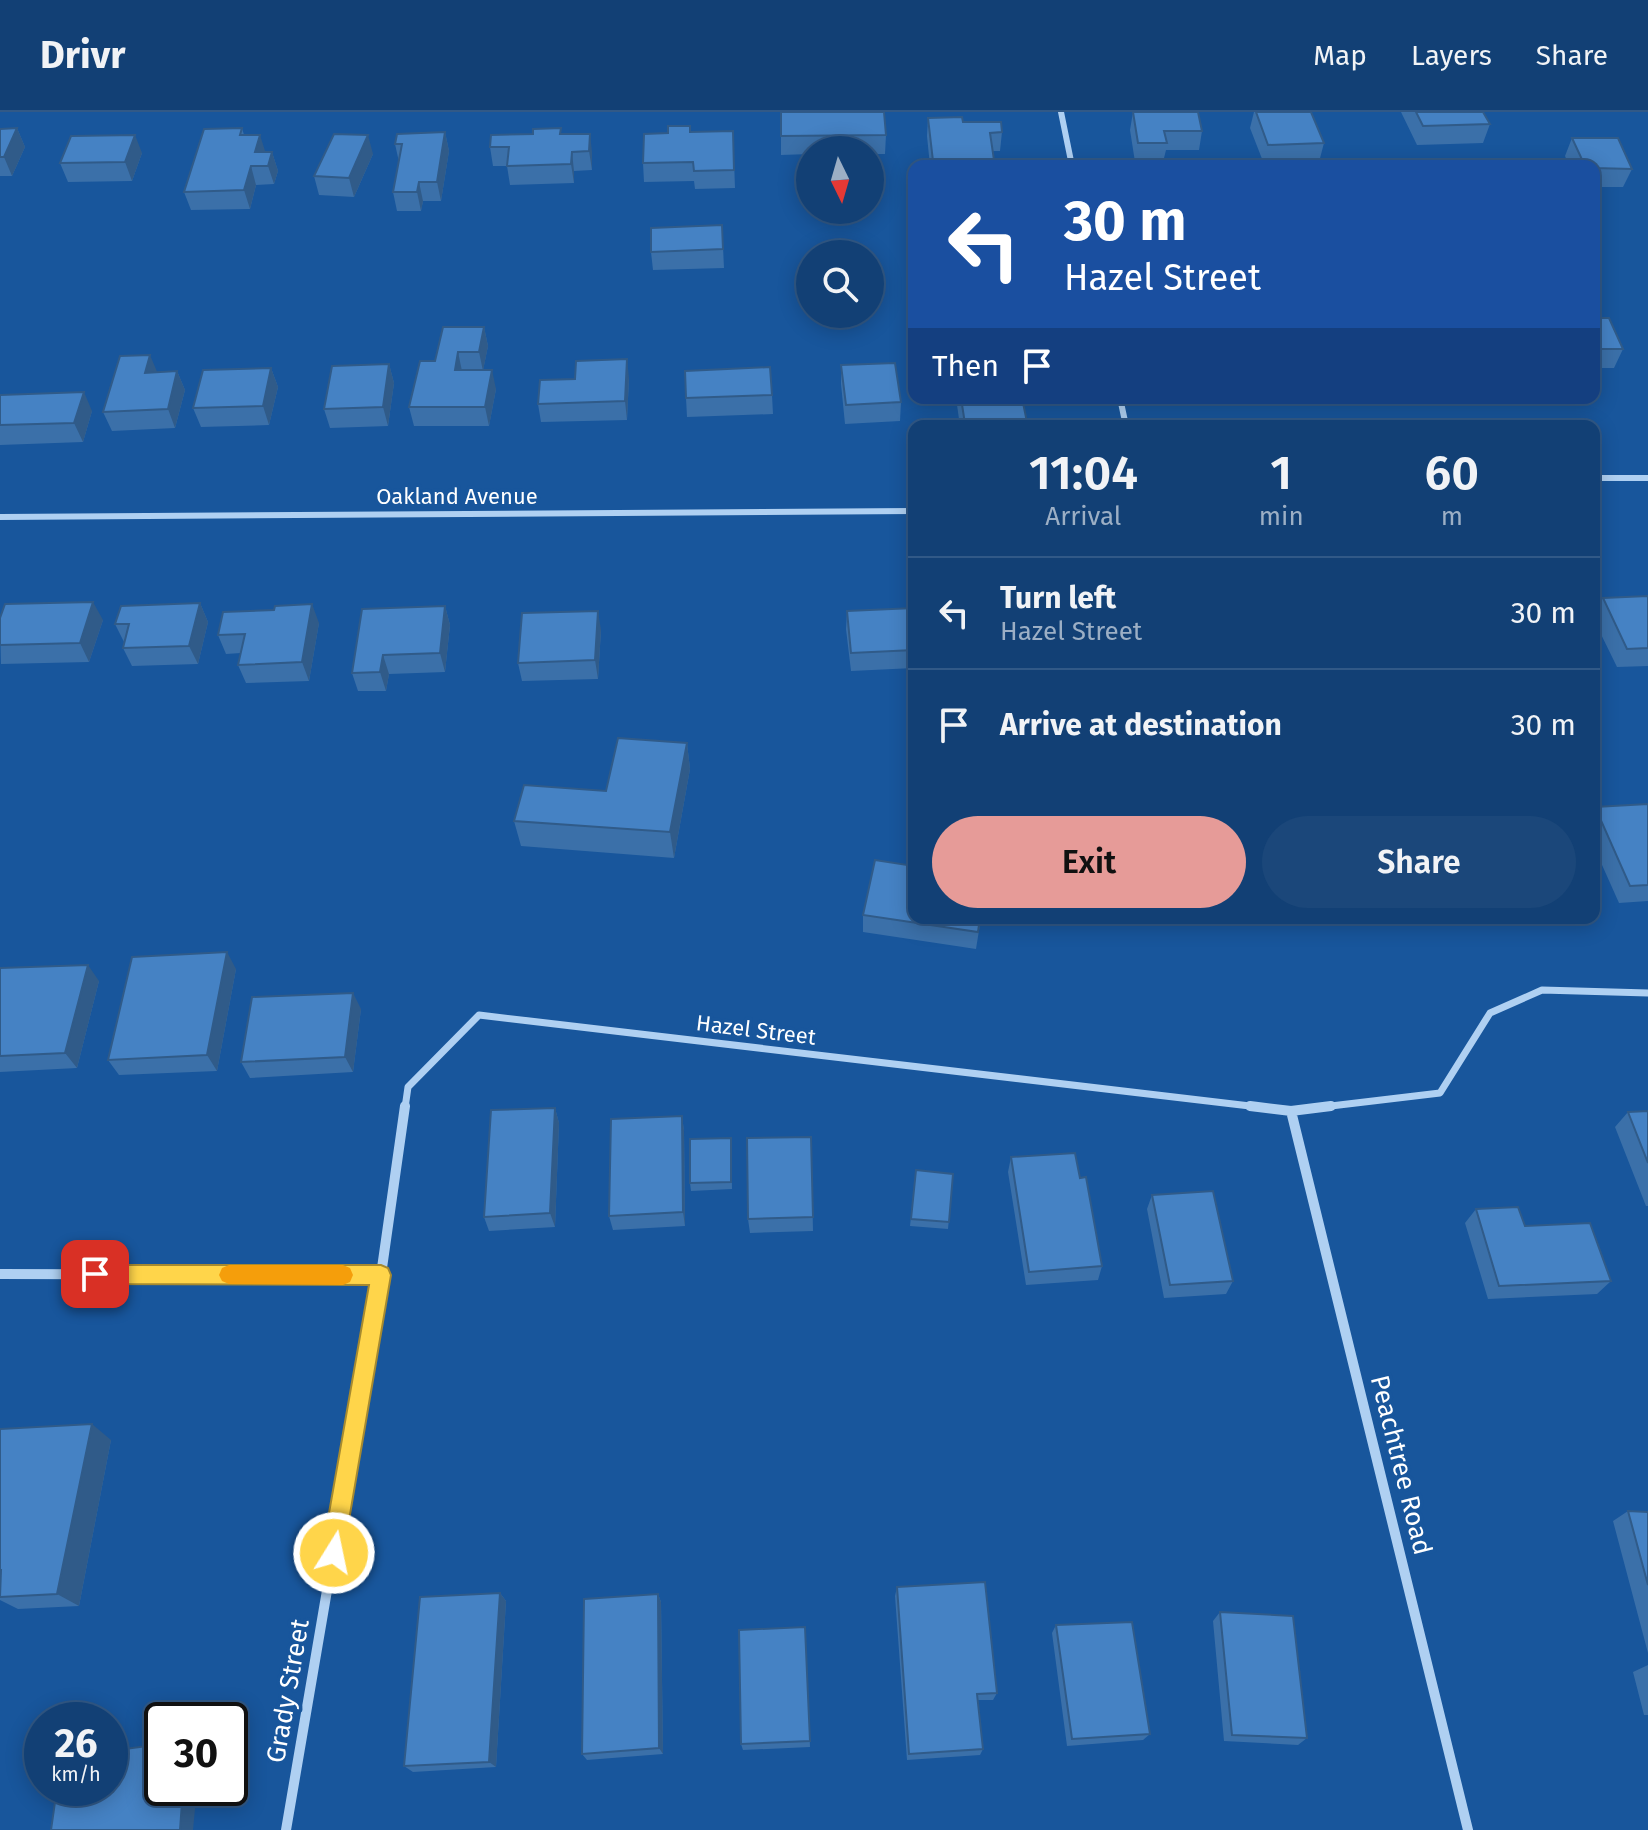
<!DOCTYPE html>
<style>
body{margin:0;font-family:"Fira Sans",sans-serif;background:#1b477a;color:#f1f3f6;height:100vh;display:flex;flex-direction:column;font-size:30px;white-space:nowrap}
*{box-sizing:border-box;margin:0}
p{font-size:26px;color:#9cafc5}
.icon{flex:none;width:44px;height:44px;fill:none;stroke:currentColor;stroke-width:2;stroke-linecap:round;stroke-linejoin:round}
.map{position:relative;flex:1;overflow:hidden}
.panel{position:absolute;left:908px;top:308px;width:692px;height:504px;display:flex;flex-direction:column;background:#124075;border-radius:16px;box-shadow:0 4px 20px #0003,0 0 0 2px #315987}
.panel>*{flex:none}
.top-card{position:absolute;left:908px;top:48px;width:692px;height:244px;border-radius:16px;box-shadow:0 4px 20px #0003,0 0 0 2px #315987;background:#1a4fa0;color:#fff;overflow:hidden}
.needle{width:52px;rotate:175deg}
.controls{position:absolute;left:796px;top:24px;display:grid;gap:16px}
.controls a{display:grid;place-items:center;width:88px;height:88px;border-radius:50%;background:#124075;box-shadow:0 4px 20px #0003,0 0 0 2px #315987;font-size:40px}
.speed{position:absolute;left:24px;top:1590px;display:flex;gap:16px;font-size:40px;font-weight:700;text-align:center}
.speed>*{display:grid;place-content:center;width:104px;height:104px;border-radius:50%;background:#124075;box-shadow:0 4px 20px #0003,0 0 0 2px #315987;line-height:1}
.speed small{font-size:20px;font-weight:400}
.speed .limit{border:4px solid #111;border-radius:12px;background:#fff;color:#111}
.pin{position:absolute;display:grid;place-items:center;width:68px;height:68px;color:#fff;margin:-34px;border-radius:16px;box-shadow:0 4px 12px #0006}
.me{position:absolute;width:88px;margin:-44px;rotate:10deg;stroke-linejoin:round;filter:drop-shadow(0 0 6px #0008)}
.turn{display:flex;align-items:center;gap:28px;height:168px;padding:0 24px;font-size:36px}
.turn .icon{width:104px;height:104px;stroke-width:2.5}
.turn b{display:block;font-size:56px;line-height:68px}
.then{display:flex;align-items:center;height:76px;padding:0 24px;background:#0003;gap:16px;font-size:30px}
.eta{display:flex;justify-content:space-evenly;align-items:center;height:136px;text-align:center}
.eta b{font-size:48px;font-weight:600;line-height:56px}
.action{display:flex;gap:16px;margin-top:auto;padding:16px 24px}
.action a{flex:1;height:92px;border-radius:48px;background:#e69b98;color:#111;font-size:32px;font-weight:600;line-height:92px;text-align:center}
.action a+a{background:#1b477a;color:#f1f3f6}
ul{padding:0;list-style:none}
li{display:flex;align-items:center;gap:24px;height:112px;padding:0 24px;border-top:2px solid #315987}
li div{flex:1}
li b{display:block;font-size:30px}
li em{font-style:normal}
header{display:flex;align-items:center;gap:48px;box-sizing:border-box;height:112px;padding:0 40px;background:#124075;border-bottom:2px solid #315987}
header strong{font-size:38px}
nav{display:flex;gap:44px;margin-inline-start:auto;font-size:28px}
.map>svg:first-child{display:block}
</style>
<header>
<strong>Drivr</strong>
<nav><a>Map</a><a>Layers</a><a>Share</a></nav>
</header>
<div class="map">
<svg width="1648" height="1718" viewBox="0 0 1648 1718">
<rect width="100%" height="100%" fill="#18569c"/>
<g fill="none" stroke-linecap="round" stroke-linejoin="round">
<!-- street-far2 -->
<path stroke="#afd0f2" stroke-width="6" d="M1061 0 1072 54
M1120 286 1126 314
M1594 366H1648
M0 405 914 399"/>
<!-- street-far1 -->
<path stroke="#afd0f2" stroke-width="7" d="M405 996 408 975 479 903 1267 996
M1314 996 1440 981 1490 901 1542 878 1648 881"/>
<!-- street -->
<path stroke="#afd0f2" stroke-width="10" d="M1250 994 1291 999 1331 994
M1291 999 1468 1718
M0 1162 381 1163 405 994
M286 1718 381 1163"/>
</g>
<!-- wall -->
<path fill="#3b70a9" d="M1133 0 1202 19 1199 38H1166L1163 50H1135L1130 18Z
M1254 0H1311L1324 31 1319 50 1264 52 1250 16Z
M1401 0H1483L1490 12 1483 31 1417 33Z
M928 6 963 10 1002 20 1000 39H993L994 54H930L927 24Z
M17 16 25 35 12 64H0V17Z
M242 16 244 23 265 40H272L278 59 274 72 256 73 250 97 191 98 184 80Z
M561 16V22L592 40V58L574 59V71L510 73 507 54H493L490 35 533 22Z
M733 19 735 76 695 77 694 69 644 70 643 51 690 20Z
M445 20 449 39 441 89H423L421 99H397L393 80 399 50 395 32Z
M886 23 885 42H870V38H810V42L781 43V24Z
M1572 26 1632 57 1623 75H1594V54H1569L1565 44Z
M142 41 132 69 68 70 60 51Z
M373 42 354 85 319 83 314 64Z
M722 113 724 156 653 158 651 140Z
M1594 206 1623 237 1614 256H1594Z
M484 215 488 234 483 258 496 277 489 314H414L409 295 435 249Z
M389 252 394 271 388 314 330 316 324 297Z
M841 253 901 290 900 309 845 312 841 272Z
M271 256 278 275 269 313 201 315 193 296Z
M177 259 185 278 175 316 112 319 103 300 157 260Z
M629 266 627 308 541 310 538 292Z
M0 283 92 299 83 330 0 333Z
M772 283 773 302 687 305 686 286Z
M956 286H1022L1027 310V314H960Z
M1648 484V554L1617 555 1594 508V502L1603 486Z
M200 491 208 510 198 552 132 554 123 536 124 530 115 512Z
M445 494 450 513 445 560 389 562 386 579H358L352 561Z
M914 496V556L851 559 846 517 847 499Z
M0 506 103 508 89 550 1 552Z
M319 511 309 569 246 571 238 553 241 541 226 542 218 523Z
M601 518 598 567 522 569 518 551Z
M687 631 690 657 674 746 521 734 514 709 606 679Z
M1648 692V789L1619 791 1594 735V696L1595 695Z
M863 803 981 806 976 837 863 820Z
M0 856 99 869 77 956 0 960Z
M236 857 217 959 119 963 108 948Z
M361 897 353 960 250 966 241 950Z
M555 996 559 1011 555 1115 489 1119 484 1105Z
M1648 999V1094H1646L1615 1015 1628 1000Z
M682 1004 684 1019 685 1114 613 1118 609 1104Z
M811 1025 813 1119 750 1121 748 1107Z
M731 1034 732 1077 691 1079 690 1071Z
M1011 1045 1080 1066 1102 1154 1098 1168 1026 1173 1008 1060Z
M916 1058 953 1062 948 1117 910 1114Z
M1152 1083 1233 1169 1226 1182 1164 1186 1147 1097Z
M1476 1097 1525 1114 1611 1169 1597 1182 1488 1187 1465 1111Z
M0 1317 111 1328 79 1494 18 1497 0 1488Z
M1628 1399 1648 1400V1541L1613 1409Z
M897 1475 997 1581 993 1588H978L983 1637 980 1643 907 1648 895 1484Z
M500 1481 506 1489 496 1655 413 1660 404 1654Z
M658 1482 661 1490 663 1642 587 1648 582 1642Z
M1220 1500 1307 1626 1298 1633 1224 1629 1213 1509Z
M1056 1513 1150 1622 1143 1628 1067 1634 1052 1521Z
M805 1515 810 1635 743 1638 741 1632Z
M1648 1553V1603H1644L1633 1560Z"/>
<!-- shaded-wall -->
<path fill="#305b89" d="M17 16 25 35 12 64 4 45Z
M445 20 449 39 441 89 437 70Z
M590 22 592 40V58L589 39Z
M135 23 142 41 132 69 125 50Z
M260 23 266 42 255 40Z
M368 23 373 42 354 85 349 66Z
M272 40 278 59 274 72 268 54Z
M572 40 574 59V71L571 52Z
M251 54 256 73 250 97 244 78Z
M419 70 423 89 421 99 417 80Z
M484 215 488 234 483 259 479 240Z
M458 240 462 259 455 258Z
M150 243 158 262 145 261Z
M627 247 629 266 627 308 625 289Z
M389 252 394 271 388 314 383 295Z
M271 256 278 275 269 313 263 294Z
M492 258 496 277 489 314 485 295Z
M177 259 185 278 175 316 168 297Z
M84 280 92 299 83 330 74 311Z
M93 490 103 508 89 550 80 531Z
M200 491 208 510 198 552 189 534Z
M312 492 319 511 309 569 302 550Z
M445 494 450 513 445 560 440 541Z
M598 499 601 518 598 567 595 548Z
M383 543 389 562 386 579 380 560Z
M687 631 690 657 674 746 670 720Z
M227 840 236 857 217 959 207 943Z
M88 853 99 869 77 956 65 941Z
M353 881 361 897 353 960 345 945Z
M555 996 559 1011 555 1115 550 1101Z
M682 1004 684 1019 685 1114 683 1100Z
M92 1312 111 1328 79 1494 57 1482Z
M500 1481 506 1489 496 1655 489 1650Z
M658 1482 661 1490 663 1642 659 1636Z
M183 1676H197L193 1718H180Z"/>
<!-- building -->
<path fill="#4582c4" stroke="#305b89" stroke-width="2" d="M781 0H884L886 23 781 24Z
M1133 0H1198L1202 19H1164L1167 31H1138Z
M1256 0H1311L1324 31 1268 33Z
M1416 0H1483L1490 12 1423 14Z
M962 5 963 10H1001L1002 20 990 21 994 48 933 49 928 6Z
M668 14H690V20L733 19 734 58 694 59 693 50 643 51 644 22 668 21Z
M17 16 4 45H0V17Z
M242 16 240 23H260L255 40H272L268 54H251L244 78 184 80 204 17Z
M561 16 560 22H590L589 39 572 40 571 52 507 54 509 35H490L491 23 533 22V17Z
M445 20 437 70H419L417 80H393L402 32H395L397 22Z
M334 22 368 23 349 66 314 64Z
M135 23 125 50 60 51 71 24Z
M1572 26H1618L1632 57 1594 56V54H1585Z
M722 113 723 137 651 140V116Z
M1594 206H1609L1623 237H1594Z
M443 215H484L479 240H458L455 258H492L485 295H409L420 249H435Z
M150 243 145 261 177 259 168 297 103 300 120 244Z
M627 247 625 289 538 292 540 268 575 267 576 249Z
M895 251 901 290 846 293 841 253Z
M389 252 383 295 324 297 332 254Z
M770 255 772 283 686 286 685 259Z
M271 256 263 294 193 296 203 258Z
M84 280 74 311 0 313V283Z
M961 286H1022L1027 310 965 312Z
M1648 484V536L1627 537 1603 486Z
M93 490 80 531 0 533V506L5 492Z
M200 491 189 534 123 536 129 512H115L121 494Z
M312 492 302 550 238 553 245 522 218 523 223 500 274 498 275 494Z
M445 494 440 541 383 543 380 560 352 561 362 497Z
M914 496V538L851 541 847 499Z
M598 499 595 548 518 551 522 501Z
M618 626 687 631 670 720 514 709 524 673 606 679Z
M1648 692V773L1630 774 1595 695Z
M875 748 914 754V806H980L978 820 863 803Z
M227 840 207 943 108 948 132 845Z
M88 853 65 941 0 944V856Z
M353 881 345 945 241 950 252 885Z
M555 996 550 1101 484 1105 491 998Z
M1648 999V1051L1628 1000Z
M682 1004 683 1100 609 1104 611 1007Z
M811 1025 813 1105 748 1107 747 1026Z
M731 1026V1070L690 1071V1027Z
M1075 1041 1080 1066 1086 1065 1102 1154 1029 1160 1011 1045Z
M916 1058 953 1062 949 1110 911 1107Z
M1213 1079 1233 1169 1170 1173 1152 1083Z
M1518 1095 1525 1114 1590 1111 1611 1169 1499 1174 1476 1097Z
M92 1312 57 1482 0 1485 1 1458H0V1317Z
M1628 1399 1648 1400V1473Z
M985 1470 997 1581 977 1582 983 1637 909 1642 897 1475Z
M500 1481 489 1650 404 1654 420 1485Z
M658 1482 659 1636 582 1642 584 1487Z
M1220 1500 1293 1504 1307 1626 1232 1623Z
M1132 1510 1150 1622 1072 1627 1056 1513Z
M805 1515 810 1629 741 1632 739 1518Z
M162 1632V1676H183L180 1718H51L57 1676H110V1639Z"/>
<!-- route -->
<path fill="#ffd54a" stroke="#a68a30" stroke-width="2" d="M95 1153H381L388 1156 391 1163 342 1449 334 1452 326 1449 322 1441 369 1173 95 1172 88 1169 85 1162 88 1155Z"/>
<!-- slow -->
<path fill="#f59e0b" d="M229 1153H343L350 1156 353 1163 350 1170 343 1173 229 1172 222 1169 219 1163 222 1156Z"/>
<g text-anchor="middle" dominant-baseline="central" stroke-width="7" stroke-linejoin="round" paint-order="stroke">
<!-- street labels -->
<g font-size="22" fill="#fff" stroke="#18569c">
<text x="457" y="384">Oakland Avenue</text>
<text transform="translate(756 918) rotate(7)">Hazel Street</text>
</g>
<!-- near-street labels -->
<g font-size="26" fill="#fff" stroke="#18569c">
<text transform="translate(1401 1353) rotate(76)">Peachtree Road</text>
<text transform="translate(288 1579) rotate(-80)">Grady Street</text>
</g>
</g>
</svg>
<div class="controls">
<a><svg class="needle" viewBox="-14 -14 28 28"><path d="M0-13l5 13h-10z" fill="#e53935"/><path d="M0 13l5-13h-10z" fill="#9cafc5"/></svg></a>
<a><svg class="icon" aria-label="search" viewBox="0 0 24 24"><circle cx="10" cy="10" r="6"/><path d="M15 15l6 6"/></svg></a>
</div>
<div class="speed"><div>26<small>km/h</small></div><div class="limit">30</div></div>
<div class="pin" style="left:95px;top:1162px;background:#d93025"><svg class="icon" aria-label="arrive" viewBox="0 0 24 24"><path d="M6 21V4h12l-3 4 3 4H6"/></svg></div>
<svg class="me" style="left:334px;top:1441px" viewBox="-20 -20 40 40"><circle r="17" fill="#ffd54a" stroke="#fff" stroke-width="3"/><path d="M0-11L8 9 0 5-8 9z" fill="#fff"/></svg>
<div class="top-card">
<div class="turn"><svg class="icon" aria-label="left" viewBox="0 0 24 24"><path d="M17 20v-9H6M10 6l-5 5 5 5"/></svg><div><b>30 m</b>Hazel Street</div></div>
<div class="then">Then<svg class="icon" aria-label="arrive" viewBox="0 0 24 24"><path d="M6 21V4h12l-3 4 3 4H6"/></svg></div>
</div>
<section class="panel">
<div class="eta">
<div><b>11:04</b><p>Arrival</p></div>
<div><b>1</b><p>min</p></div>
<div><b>60</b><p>m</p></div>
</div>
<ul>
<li><svg class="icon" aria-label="left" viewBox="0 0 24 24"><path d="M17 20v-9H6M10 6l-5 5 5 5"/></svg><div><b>Turn left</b><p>Hazel Street</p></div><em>30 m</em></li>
<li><svg class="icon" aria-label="arrive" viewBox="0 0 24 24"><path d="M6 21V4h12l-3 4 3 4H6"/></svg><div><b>Arrive at destination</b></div><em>30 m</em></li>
</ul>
<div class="action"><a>Exit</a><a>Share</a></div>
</section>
</div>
